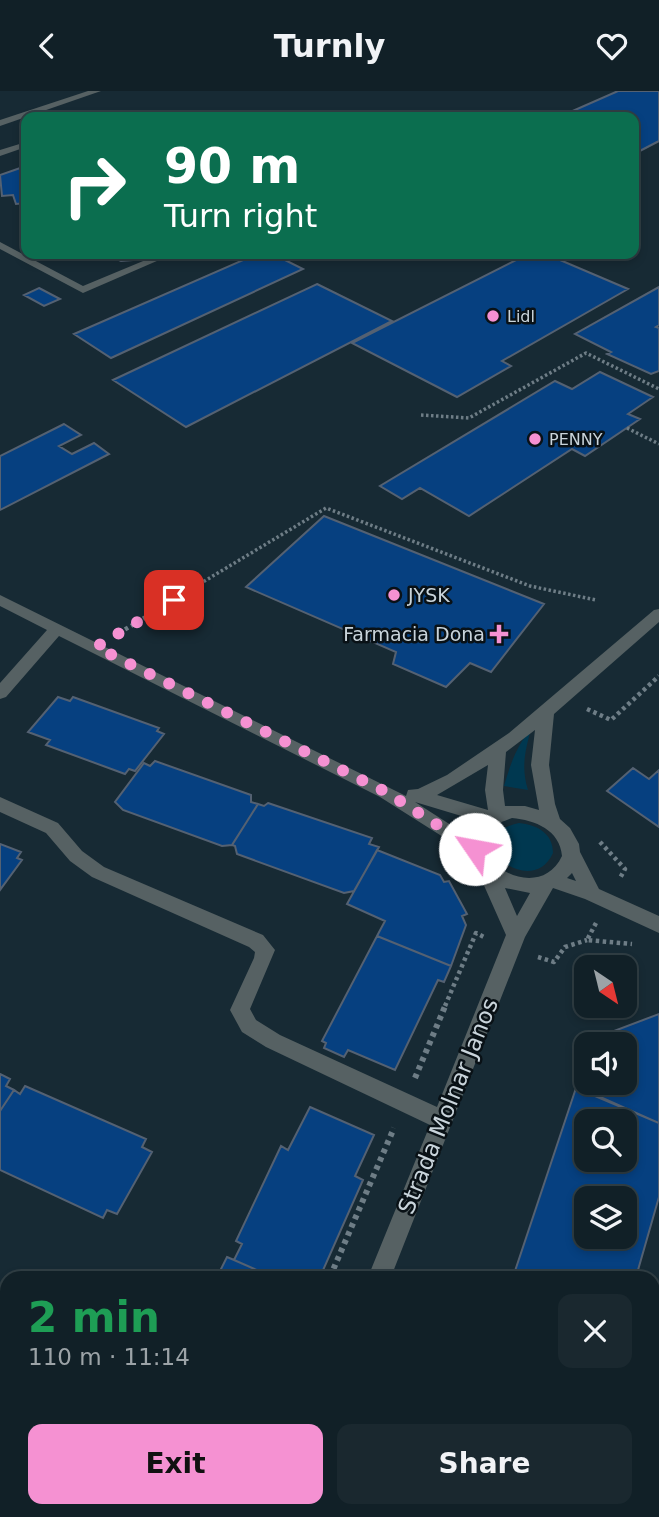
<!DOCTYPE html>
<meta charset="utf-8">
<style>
body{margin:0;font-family:"DejaVu Sans",sans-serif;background:#1a282f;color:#f1f3f6;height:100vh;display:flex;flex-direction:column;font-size:26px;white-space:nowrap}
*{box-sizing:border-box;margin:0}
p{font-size:23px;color:#9ca3a7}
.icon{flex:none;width:38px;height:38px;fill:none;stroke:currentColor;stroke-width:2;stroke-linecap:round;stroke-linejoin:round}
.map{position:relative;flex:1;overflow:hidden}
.details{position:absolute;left:0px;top:1180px;width:660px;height:247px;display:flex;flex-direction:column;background:#112027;border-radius:21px 21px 0 0;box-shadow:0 4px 10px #0003,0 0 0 2px #303e44}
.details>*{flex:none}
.guide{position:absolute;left:21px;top:21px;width:618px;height:147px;border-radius:14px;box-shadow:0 4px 10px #0003,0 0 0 2px #303e44;background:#0b6e4f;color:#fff;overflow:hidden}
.needle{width:46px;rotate:145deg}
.buttons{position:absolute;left:574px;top:864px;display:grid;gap:14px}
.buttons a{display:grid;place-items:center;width:63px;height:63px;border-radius:14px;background:#112027;box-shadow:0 4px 10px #0003,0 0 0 2px #303e44;font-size:35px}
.pin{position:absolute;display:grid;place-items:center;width:60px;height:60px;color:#fff;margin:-30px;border-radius:14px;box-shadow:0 4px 10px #0006}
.me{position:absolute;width:77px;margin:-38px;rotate:303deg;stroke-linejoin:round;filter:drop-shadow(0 0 5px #0008)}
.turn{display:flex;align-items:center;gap:24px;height:147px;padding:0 28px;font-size:32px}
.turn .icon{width:91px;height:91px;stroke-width:2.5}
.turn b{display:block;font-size:49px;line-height:60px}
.round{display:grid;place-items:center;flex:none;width:74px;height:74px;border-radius:14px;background:#1a282f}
.summary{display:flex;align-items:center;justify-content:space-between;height:119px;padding:0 28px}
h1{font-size:42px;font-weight:700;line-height:52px;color:#1e9e55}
.primary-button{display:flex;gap:14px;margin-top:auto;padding:14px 28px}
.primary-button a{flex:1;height:80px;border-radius:14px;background:#f591d2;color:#111;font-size:28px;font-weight:700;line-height:80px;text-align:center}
.primary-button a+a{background:#1a282f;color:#f1f3f6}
header{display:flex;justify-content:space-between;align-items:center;height:91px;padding:0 28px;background:#112027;font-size:32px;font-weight:700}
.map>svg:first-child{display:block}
</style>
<header><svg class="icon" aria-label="back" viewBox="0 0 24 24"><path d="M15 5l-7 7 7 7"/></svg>Turnly<svg class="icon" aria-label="heart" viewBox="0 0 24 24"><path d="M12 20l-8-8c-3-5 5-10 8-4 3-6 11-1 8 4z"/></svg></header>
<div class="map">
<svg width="659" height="1426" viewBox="0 0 659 1426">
<rect width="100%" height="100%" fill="#172a34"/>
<!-- green -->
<path fill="#003850" d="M531 638C525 660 521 677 528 699L504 695C510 674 517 654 531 638Z
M519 732C537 734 553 742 553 762 531 811 454 746 519 732Z"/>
<!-- building -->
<path fill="#064080" stroke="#546172" stroke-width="2" fill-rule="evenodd" d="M618 0H659V50L634 63V26H559Z
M26 75V112L16 113 13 104 2 105 0 84Z
M105 163H147L133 169 121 170Z
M257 163H273L303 178 111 267 74 243Z
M528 163H546L628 198 502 270 511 275 457 306 352 252Z
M317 193 392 230 186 336 113 289Z
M659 196V234L656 236 659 237V280L651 283 607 263 611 261 575 243Z
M39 197 60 208 44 215 24 204Z
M600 281 653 306 628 323 640 328 585 365 572 358 469 425 420 397 402 408 380 395 555 290 572 298Z
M64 333 81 344 59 355 72 363 94 352 109 363 0 419V365Z
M324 425 544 513 491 581 470 572 446 596 393 573 396 561 246 496Z
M58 606 70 610 73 606 159 637 157 640 164 643 135 680 129 678 125 683 46 654 50 649 28 641Z
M155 670 251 704V711L258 713 232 754 222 755 123 719 115 711 144 672 150 675Z
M633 677 649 688 659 679V736L607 700Z
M268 712 372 747 369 753 379 756 354 800 344 802 237 763 235 755 232 754 258 713 264 715Z
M0 753 21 761 17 767 22 769 0 799Z
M377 759 440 784 444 791 449 790 467 823 462 825 466 834 451 875 377 845 385 830 347 813Z
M377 845 451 875 444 891 438 889 395 979 348 959 344 966 324 957 326 952 322 950Z
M659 923V1032L589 1001 592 992H625V954H610L614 940Z
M0 983 10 988 6 995 14 999 0 1020Z
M25 995 146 1048 142 1056 152 1061 117 1123 107 1119 103 1127 0 1079V1020L14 999 20 1003Z
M576 997 659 1032V1106L636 1186H513ZM586 1031H625V1069H586ZM586 1108H625V1146H586Z
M310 1016 374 1044 355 1085 363 1089 320 1186H273L234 1169 242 1153 236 1150 281 1055 288 1059Z
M227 1166 234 1169 273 1186H217Z"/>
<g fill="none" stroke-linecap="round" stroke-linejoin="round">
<!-- path-far2 -->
<path stroke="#6e7d86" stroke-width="3.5" stroke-dasharray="2.5 2.5" stroke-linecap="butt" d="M421 324 469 327 586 262 659 298
M627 337 659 353
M148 524 326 417 530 495 596 509"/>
<!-- path-far1 -->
<path stroke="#6e7d86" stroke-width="4.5" stroke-dasharray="3.5 3.5" stroke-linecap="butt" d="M119 542 151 523
M587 618 611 629 659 585
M600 751 625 778 620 787
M596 832 587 849 632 853
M538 866 554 871 565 856 587 849
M445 915 476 842 484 846"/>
<!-- path -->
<path stroke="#6e7d86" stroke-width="6" stroke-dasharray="4.5 4.5" stroke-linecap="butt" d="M415 987 446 913
M330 1186 394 1037
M228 1426 231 1419"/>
<!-- service -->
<path fill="#566163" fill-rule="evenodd" d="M26 51V56L0 65V59Z
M0 151 83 195 160 163H173L83 202 0 158Z"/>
<!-- minor -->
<path fill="#566163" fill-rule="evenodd" d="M0 504 406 705 408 699 418 698 447 684 509 642 654 519 659 518V531L554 623 549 674 555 713 560 728 570 737 579 753 580 761 599 798 659 825V842L585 808 553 797 525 846 391 1186H368L430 1034 266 956 242 941 230 919 254 867 255 861 249 856 92 786 70 770 46 742 0 721V706L58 732 82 760 104 776 263 844 275 859 250 918 256 929 280 944 437 1016 506 844 470 763 380 706 59 545 6 606 0 608V592L47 539 0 515ZM535 639 531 674 539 719 525 715H505L503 699 506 661ZM488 674 485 699 488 719 437 704ZM415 711 478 730 468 745ZM512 727C535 729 560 739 562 765 539 815 462 768 492 737 497 732 505 730 512 727ZM572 782 576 790 567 787ZM505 797 530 802 517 825Z
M275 1419H301L298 1426H272Z
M447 1419H484L487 1426H450Z"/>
<!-- tertiary -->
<path fill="#566163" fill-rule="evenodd" d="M88 0H101L0 35V29Z"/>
</g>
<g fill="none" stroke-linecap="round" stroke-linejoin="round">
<!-- route -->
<path stroke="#f591d2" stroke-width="12" stroke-dasharray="0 21.6" d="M174 509 96 556 386 701 475 758"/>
</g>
<!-- markers -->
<g fill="#f591d2" stroke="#091116" stroke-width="2.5">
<circle cx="493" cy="225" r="7"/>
<circle cx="535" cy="348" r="7"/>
<circle cx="394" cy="504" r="7"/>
<path d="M495.5 532.5h7v7h7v7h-7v7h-7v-7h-7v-7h7z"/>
</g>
<g text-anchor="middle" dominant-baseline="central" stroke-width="5" stroke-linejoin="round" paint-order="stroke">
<!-- far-poi labels -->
<g font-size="16" fill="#c9d4db" stroke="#091116" text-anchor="start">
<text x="507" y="225">Lidl</text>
<text x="549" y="348">PENNY</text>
</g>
<!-- poi labels -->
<g font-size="19" fill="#c9d4db" stroke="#091116" text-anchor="start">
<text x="408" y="504">JYSK</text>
<text x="485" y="543" text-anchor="end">Farmacia Dona</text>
</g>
<!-- near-street labels -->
<g font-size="23" fill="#c9d4db" stroke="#091116">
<text transform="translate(448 1015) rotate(-68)">Strada Molnar Janos</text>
</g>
</g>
</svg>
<div class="buttons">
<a><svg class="needle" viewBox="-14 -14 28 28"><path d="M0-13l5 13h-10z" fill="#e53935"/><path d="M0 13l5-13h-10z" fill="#9ca3a7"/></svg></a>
<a><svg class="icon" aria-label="sound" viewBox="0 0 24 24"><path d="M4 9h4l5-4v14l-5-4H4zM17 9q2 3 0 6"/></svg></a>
<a><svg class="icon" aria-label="search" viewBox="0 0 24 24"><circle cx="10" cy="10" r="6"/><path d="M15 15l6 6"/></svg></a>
<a><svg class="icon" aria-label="layers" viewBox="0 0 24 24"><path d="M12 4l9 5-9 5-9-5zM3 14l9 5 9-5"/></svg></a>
</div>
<div class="pin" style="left:174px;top:509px;background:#d93025"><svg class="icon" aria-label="arrive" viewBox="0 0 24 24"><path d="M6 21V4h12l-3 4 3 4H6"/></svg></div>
<svg class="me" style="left:475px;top:758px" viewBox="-20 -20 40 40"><circle r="19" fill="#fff"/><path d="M0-13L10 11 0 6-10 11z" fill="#f591d2"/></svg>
<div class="guide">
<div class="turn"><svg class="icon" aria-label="right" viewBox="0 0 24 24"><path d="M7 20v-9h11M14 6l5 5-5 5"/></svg><div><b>90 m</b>Turn right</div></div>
</div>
<section class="details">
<div class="summary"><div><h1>2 min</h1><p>110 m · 11:14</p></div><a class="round"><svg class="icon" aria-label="close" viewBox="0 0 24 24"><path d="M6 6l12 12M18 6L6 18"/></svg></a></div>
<div class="primary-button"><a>Exit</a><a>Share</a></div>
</section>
</div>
